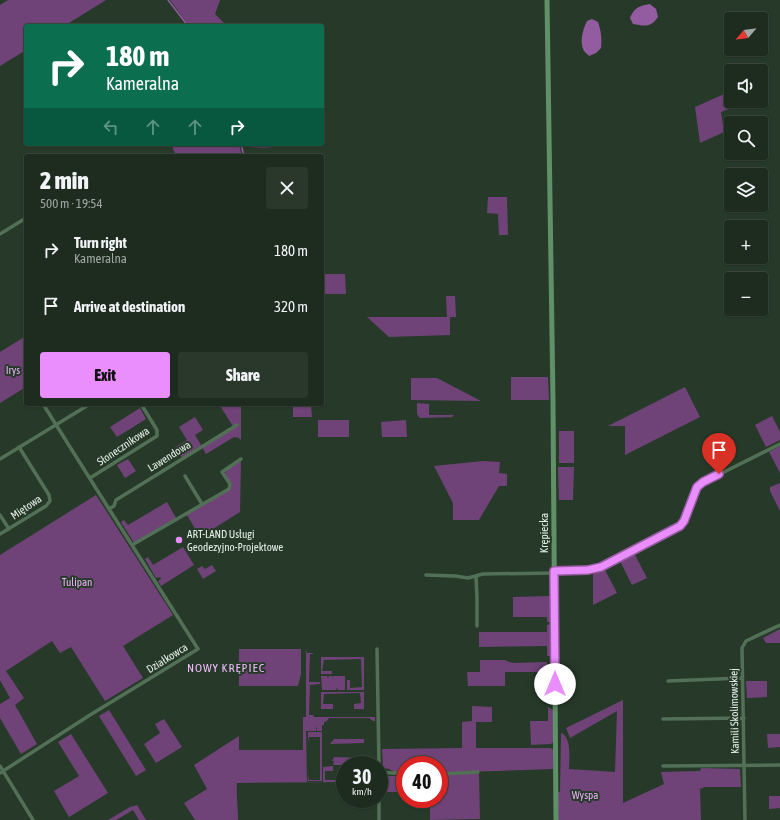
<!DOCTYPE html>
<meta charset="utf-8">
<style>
body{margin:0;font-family:"Asap Condensed",sans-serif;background:#2a382c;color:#f1f3f6;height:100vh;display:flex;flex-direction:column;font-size:15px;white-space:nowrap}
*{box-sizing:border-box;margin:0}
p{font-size:13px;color:#a0a7a4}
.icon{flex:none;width:22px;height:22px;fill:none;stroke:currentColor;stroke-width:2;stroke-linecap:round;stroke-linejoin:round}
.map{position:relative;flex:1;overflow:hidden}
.panel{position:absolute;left:24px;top:154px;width:300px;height:252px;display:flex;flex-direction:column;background:#1d2c1f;border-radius:4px;box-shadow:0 1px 3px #0004,0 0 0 1px #3b483d}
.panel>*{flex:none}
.guide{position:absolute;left:24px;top:24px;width:300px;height:122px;border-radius:4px;box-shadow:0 1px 3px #0004,0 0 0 1px #3b483d;background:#0b6e4f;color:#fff;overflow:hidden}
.needle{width:26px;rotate:241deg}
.fabs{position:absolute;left:724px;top:12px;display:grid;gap:8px}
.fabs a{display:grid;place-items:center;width:44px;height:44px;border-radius:4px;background:#1d2c1f;box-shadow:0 1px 3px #0004,0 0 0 1px #3b483d;font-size:20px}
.speed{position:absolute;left:336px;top:756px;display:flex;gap:8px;font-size:20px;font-weight:700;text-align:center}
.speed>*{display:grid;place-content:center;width:52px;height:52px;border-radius:50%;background:#1d2c1f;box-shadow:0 1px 3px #0004,0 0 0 1px #3b483d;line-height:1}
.speed small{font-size:10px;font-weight:400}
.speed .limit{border:6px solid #d22;background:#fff;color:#111}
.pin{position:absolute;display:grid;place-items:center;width:34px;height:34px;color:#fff;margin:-41px -17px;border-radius:50% 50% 50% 0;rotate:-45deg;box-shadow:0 0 4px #0007}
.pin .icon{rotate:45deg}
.me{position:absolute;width:44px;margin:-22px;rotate:0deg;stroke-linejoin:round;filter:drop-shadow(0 0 3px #0008)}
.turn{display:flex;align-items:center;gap:14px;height:84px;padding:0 16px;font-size:18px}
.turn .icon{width:52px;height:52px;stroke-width:2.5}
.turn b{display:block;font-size:28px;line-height:34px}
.lanes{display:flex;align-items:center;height:38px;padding:0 16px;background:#0003;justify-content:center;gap:20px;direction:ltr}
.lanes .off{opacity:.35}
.round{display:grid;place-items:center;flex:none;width:42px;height:42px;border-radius:4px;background:#2a382c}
.head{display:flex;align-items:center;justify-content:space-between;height:68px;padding:0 16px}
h1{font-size:24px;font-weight:800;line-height:30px}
.primary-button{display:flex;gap:8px;margin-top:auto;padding:8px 16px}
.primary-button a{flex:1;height:46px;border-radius:4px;background:#ea8dfd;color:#111;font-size:16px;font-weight:800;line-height:46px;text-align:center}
.primary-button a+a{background:#2a382c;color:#f1f3f6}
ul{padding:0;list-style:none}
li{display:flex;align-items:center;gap:12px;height:56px;padding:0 16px}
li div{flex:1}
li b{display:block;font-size:15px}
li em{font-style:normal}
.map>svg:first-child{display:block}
</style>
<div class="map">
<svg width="780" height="820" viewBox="0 0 780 820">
<rect width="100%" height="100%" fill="#273a29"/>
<!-- green -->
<path fill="#6f4378" d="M8 0H106L64 26H26V50L0 66V5Z
M170 0H220L215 14 227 26H189Z
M731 91V101H736L737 106 721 112 724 132 700 143 695 107Z
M171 144H239L242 156H176Z
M244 144H288C273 148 260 149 245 146Z
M488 197H507L508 235H499L498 214 487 213Z
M322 274H345L346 294H326L322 293Z
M446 296H455L456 317H450V335L389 337 367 317H447Z
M26 336V387L0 403V352Z
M511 377H548L549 400H511Z
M411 378H437L481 401 411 400Z
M685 387 700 417 625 455V426H608Z
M417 403 429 404V415H454L452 417 420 418 417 414Z
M219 404H241V440L239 438 234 437 206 454 202 447 234 428Z
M293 405H311L312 417H293Z
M140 408 146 419 117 437 110 427Z
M772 416 780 432V440L766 447 755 425Z
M195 417 203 430 195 435 201 445 182 458 175 447 187 440 179 427Z
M318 420H349V437H318Z
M406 420 407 437H382L381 422Z
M559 431H574V463H559Z
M780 446V473L769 452Z
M128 459 136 471 125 478 117 465Z
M241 460 240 512 200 537 187 515 231 488 225 474 226 471Z
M483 461 500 462 499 473 507 474V486H499L479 520H453V503L434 466Z
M558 467H574L573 500H559Z
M780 483V511L770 491V487Z
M96 495 173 615 123 646 143 678 105 701 71 647 60 653 52 641 6 671 24 698 15 705 37 744 21 754 0 718V704L10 698 0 680V555Z
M167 502 176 518 134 543 121 522 124 520 128 525Z
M183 547 194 565 161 586 158 581 161 579 160 577 156 578 145 559 148 557 153 565Z
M634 553 647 578 632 585 620 561Z
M212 565 216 571 203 579 197 569 202 566 205 569Z
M604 568 617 593 593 605V572Z
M550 575 552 578V621L547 622V617H513V597L550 596Z
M551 624 553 626V654L551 656H547V646L479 647V632H547V625Z
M780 629V643H766L763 638Z
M239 649H301V674L298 686H239Z
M306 649 307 653H312L314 654H310L309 682H320V684L310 685 309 715H313L314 717H375V721H373L369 718H329L327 721 324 722V725H322V731H317L316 725V731H306L307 782H323V767L333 766V771H325V780H345V782L237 783C236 795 238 808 238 820H195L184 803 207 789 194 765 239 736V750H303V717H306Z
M321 657H364V690H347V680H350V688L362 687 361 659 324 660 322 671H332V674H321Z
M480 660H505L509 662 514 663 547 662V672H505V686H468L467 672H480Z
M321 676H327L328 678 329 676H332V677L334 676H345V690H338L337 688 336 690H322Z
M746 681H767V697L747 698Z
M321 692H364V709H354V704L361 703 360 693 324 694 323 704H333V709H321Z
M623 700V803L664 784 661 772 700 771 701 768 740 769 741 787H705L700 789 701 820H558V792H560L561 733C572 737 569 759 569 769L615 772 617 711 570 738 566 728Z
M472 706 492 707V722H476V748H551L553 750V769L439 773V765H405V773L394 772 389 769 383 768 382 749 462 748V722L472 721Z
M548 707 553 710V742L551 744 531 745 530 721H548Z
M109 710 146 770 136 776 99 716Z
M164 719 182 747 156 763 144 744 160 733 155 724Z
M308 732H322V781H308L309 774V780H320V737H309L308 742Z
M71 734 108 793 69 817 54 791 79 776 58 742Z
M767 734H780V747L768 748Z
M334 739H364V743L330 744Z
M334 757 364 758V765H333L334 761H332Z
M479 773 480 819 430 820V799H439V775Z
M383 776H405V792H384L382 801Z
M769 796H780V808L769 809Z
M137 805 146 820H139L133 810 116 820H108L130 807Z"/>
<!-- water -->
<path fill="#945ca0" d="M650 4 656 9 658 17C650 28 645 26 633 24L630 18C635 7 639 6 650 4Z
M592 19 598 22C601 31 602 38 601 48L596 53 589 56C588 54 585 53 584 51 579 42 583 29 587 21Z"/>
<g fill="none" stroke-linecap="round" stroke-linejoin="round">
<!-- stream -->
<path stroke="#945ca0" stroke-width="1.5" d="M168 0 188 26
M241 144 244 156"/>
<!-- street -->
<path stroke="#527056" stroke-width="3.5" d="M0 234 26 218
M43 404 109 509
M0 459 90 404
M185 476 202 504
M90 478 157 436V430L141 404
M0 515 9 529
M0 534 46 506 50 501 49 495 19 447
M132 545 229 489 230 484 222 472 241 459
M554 571 588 570 601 567 681 526 684 521 697 487 700 484 780 444
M426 575 455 576 468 578 483 574 554 573
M476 577 477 598V626
M377 649 379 765
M668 681 742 678
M663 719 744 718
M0 766 33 820
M663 766 780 765
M379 772 405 774
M0 773 90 715 198 649 109 509 114 506 116 500 237 425
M439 774 478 772
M379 799V820
M745 820 742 648 746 641 780 625"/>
<!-- secondary -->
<path stroke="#609067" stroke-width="5" d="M547 0 553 401 556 820"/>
</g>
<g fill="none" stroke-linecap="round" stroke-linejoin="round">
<defs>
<path id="route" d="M555 684 554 571 588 570 601 567 680 526 684 521 697 487 703 482 719 474"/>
</defs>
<!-- route casing -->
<use href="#route" stroke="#985ca4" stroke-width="10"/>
<!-- route -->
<use href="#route" stroke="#ea8dfd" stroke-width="7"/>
</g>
<!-- markers -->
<circle fill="#ea8dfd" stroke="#273a29" stroke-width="1.5" cx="179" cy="540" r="4"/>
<g text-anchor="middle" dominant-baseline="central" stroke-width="4" stroke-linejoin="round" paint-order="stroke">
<!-- park labels -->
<g font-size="11" fill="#eeb1fb" stroke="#273a29">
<text x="13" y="370">Irys</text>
<text x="77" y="582">Tulipan</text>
<text x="585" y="795">Wyspa</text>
</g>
<!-- street labels -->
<g font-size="11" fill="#e5f1e6" stroke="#273a29">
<text transform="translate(123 446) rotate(-34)">Słonecznikowa</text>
<text transform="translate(169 456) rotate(-32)">Lawendowa</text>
<text transform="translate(26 507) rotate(-34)">Miętowa</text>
<text transform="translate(544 533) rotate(-90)">Krępiecka</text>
<text transform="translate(167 658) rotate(-32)">Działkowca</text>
<text transform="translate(734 711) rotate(-91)">Kamili Skolimowskiej</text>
</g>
<!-- poi labels -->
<g font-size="11" fill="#e5f1e6" stroke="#273a29" text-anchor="start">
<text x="187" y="534">ART-LAND Usługi<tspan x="187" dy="13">Geodezyjno-Projektowe</tspan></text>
</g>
<!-- neighbourhood labels -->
<g font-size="12" letter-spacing="1" fill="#f0bdfb" stroke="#273a29">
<text x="226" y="668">NOWY KRĘPIEC</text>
</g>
</g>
</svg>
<div class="fabs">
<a><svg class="needle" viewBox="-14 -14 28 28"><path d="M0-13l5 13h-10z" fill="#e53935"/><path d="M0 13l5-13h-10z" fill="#a0a7a4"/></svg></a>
<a><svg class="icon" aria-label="sound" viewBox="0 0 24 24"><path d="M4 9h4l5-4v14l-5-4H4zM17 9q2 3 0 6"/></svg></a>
<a><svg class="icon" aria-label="search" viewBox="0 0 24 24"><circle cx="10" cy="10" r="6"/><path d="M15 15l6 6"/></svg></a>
<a><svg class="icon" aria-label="layers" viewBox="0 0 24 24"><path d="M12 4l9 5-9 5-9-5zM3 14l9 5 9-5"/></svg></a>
<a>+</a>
<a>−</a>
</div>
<div class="speed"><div>30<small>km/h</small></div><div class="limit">40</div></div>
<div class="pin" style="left:719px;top:474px;background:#d93025"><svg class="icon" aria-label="arrive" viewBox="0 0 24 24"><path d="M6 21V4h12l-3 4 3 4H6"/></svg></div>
<svg class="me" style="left:555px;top:684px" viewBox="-20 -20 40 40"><circle r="19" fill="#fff"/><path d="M0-13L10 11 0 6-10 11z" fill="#ea8dfd"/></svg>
<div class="guide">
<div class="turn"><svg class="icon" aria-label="right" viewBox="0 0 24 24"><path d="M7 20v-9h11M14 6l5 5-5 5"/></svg><div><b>180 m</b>Kameralna</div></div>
<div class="lanes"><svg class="icon off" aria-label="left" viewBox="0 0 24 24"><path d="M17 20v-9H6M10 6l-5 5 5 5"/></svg><svg class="icon off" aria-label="ahead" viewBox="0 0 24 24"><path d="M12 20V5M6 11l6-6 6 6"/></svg><svg class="icon off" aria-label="ahead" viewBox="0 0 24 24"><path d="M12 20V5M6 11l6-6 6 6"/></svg><svg class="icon" aria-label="right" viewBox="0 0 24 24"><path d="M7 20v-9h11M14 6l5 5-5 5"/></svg></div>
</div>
<section class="panel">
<div class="head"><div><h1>2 min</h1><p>500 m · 19:54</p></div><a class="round"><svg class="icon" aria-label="close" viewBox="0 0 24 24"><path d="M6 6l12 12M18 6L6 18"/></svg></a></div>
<ul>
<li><svg class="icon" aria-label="right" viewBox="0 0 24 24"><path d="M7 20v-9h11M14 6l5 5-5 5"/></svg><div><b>Turn right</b><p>Kameralna</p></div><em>180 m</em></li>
<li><svg class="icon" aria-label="arrive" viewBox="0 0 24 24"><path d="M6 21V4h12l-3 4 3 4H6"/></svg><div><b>Arrive at destination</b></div><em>320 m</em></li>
</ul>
<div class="primary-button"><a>Exit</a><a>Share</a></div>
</section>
</div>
